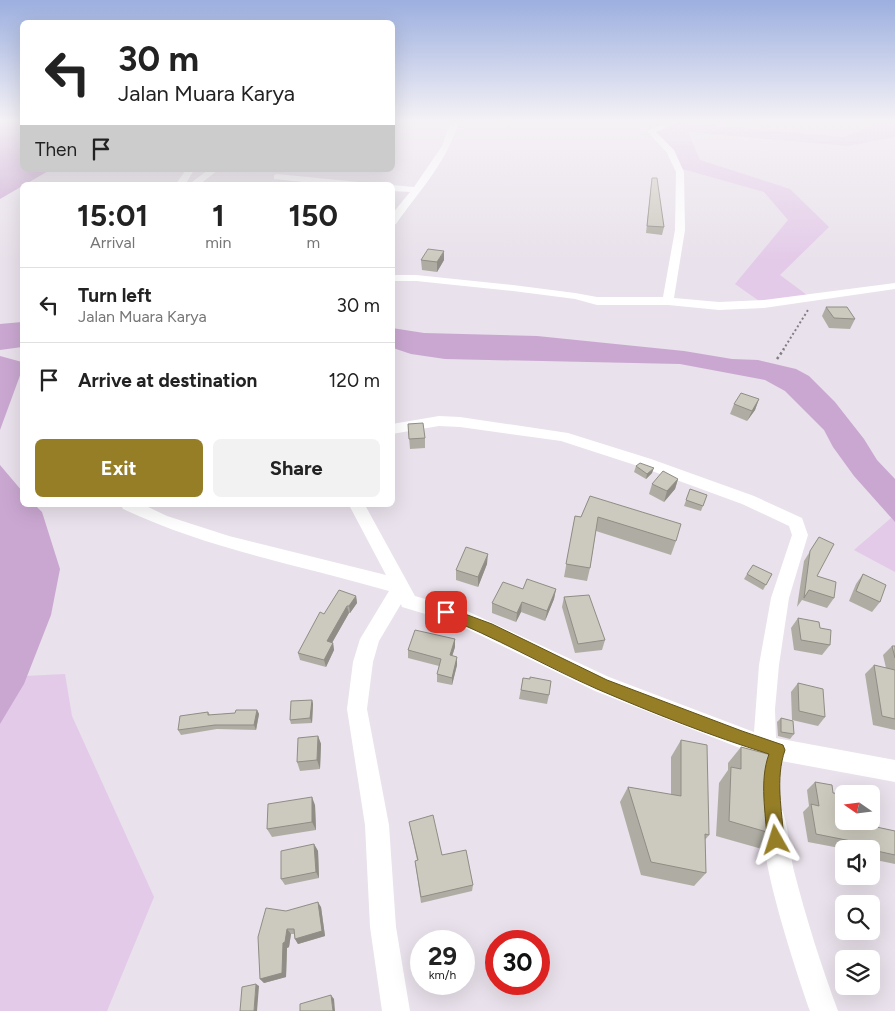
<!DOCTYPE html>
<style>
body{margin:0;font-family:Figtree,sans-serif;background:#f2f2f2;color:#222;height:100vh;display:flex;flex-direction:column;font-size:19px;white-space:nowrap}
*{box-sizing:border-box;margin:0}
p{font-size:16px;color:#767676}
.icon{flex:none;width:28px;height:28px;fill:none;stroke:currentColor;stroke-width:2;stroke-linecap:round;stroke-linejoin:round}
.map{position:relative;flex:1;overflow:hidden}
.drawer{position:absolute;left:20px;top:182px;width:375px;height:325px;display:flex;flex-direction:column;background:#fff;border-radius:8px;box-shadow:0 5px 20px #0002}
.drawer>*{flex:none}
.top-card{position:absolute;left:20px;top:20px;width:375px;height:152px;border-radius:8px;box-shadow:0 5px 20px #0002;background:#fff;color:#222;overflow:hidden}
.needle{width:32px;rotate:284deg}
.fabs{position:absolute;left:835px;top:785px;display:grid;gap:10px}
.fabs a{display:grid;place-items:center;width:45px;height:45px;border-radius:8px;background:#fff;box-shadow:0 5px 20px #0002;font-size:25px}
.speed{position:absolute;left:410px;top:930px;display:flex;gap:10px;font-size:25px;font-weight:700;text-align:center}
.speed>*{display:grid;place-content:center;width:65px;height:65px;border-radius:50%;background:#fff;box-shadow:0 5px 20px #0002;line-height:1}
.speed small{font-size:12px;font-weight:400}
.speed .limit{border:8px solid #d22;background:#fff;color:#111}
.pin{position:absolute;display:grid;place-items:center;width:42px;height:42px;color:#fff;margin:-21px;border-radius:10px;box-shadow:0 2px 8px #0006}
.me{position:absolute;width:55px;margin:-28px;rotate:354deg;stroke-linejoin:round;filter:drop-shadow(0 0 4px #0008)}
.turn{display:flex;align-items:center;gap:18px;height:105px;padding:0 15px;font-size:22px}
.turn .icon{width:65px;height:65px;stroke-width:2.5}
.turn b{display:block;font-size:35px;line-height:42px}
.then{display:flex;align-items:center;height:48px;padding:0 15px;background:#0003;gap:10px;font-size:19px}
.eta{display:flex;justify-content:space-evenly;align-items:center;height:85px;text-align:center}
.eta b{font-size:30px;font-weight:700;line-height:35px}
.action{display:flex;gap:10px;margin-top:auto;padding:10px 15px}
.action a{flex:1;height:58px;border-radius:8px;background:#957e26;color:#fff;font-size:20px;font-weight:700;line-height:58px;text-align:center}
.action a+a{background:#f2f2f2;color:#222}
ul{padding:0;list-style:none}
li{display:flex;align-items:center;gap:15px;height:75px;padding:0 15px;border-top:1px solid #e0e0e0}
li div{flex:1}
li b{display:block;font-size:19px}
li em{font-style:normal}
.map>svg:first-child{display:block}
</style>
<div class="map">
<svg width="895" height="1011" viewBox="0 0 895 1011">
<rect width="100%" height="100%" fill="#e9e1eb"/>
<!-- green -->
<path fill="#e3cae8" d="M873 120H895V137L848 146 688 132 700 160 790 189 829 227 780 275 807 295 762 303 735 284 788 220 764 192 679 168 654 131 676 122 844 137 872 125Z
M891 518 895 521V572L854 550Z
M65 674 72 716 154 897 107 1011H0V684L6 677Z"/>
<!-- water -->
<path fill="#caa7d1" d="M0 120H22V170H50L0 199Z
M22 322V347L0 350V324Z
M392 328 424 333 537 336 684 351 732 359 758 360 796 369 809 376 835 402 864 439 877 460 895 479V522L854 476 833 447 824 430 785 391 765 380 680 364 445 359 411 354 393 348Z
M0 356 22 362V370L0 430Z
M0 465 22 491V505H35L42 512 60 569 51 615 24 684 0 724Z"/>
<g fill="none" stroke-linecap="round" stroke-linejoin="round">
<!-- path-far1 -->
<path stroke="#827d83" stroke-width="2" stroke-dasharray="2 2.5" stroke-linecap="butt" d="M783 350 808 310"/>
<!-- path -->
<path stroke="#827d83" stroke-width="2.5" stroke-dasharray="2.5 3" stroke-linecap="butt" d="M777 359 784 349"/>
<!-- minor -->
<path fill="#fff" fill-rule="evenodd" d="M451 120H459C449 160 419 191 396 224L392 225V214L410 192 392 191V185L414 187 442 146Z
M671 120H683L656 132 674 150 684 172 685 230 674 298 719 302 764 300 895 283V289L764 308 719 310 668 305H597L575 299 513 291 416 281H392V275H416L513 285 575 293 597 297H663L675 230 676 172 667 153 647 131Z
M186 170H194L185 185H175Z
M208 170H218L199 185H188Z
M277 174 358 182 363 185H331L274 179V175Z
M439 416 460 417 568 433 651 459 754 496 802 518 808 535 789 598 779 665 775 709 776 738 895 760V782L765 758 595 691 455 623 402 607 401 604 379 641 373 662 367 709 389 825 396 927 410 1011H382L370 927 365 825 347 709 353 662 360 639 389 591C299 565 208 549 123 509L121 505H144L167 516 229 536 386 575 349 505H365L415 596 467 611 609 677 754 732 759 665 771 598 792 535 789 526 742 504 641 467 561 441 460 427 439 426 392 434V424Z
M773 803 781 807C789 825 789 851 794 871 806 918 821 965 838 1011H810C797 973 751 839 765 807Z"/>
</g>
<!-- wall -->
<path fill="#afada3" d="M652 178 664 227 662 235 646 233 651 185Z
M421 260H444L437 272 422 270Z
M826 307 855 319 850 329 829 328 822 316Z
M759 399 755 410 747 421 730 414 734 404Z
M408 424 425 438V448L410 449Z
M636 466 652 473 646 479 634 472Z
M678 479 675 489 664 502 649 494 652 484Z
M690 489 707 495 701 511 684 506Z
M590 496 676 541 671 555 596 531 590 568 587 581 564 577 575 516 581 517Z
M819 537 817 576 834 598 827 608 802 600 797 607 804 561Z
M487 564 478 587 456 580V570Z
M747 574H772L763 590 744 579Z
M863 574 880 602 872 612 849 601 856 584Z
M523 589H556L554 599 545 621 521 612 516 622 492 613V603Z
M356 596 357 603 350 613H349L332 643H333L334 650 326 667 300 660 298 653 324 614Z
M564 597 605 640 602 650 575 653 562 607Z
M798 618 820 628 830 645 822 655 794 650 791 628Z
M455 639V647L452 656 457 665 452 685 437 682V674L439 666 408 658V650Z
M892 646H895V730L873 725 865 674 874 665 886 668 883 655Z
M523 678 549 695 547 704 519 699Z
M798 683 825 717 818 726 792 720 791 692Z
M312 700 313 704 312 723 291 724 290 720Z
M257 710 259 714 256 730 217 729 181 735 178 730 208 712 210 715 235 713Z
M781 718 794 734 790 739 778 736 777 722Z
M318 736 321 744 320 769 300 771 297 762Z
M681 740 709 835 705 840 706 873 694 886 641 875 620 802 628 787 671 795V757Z
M741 747 773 773 774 806 777 835 762 849 716 836 719 783 728 770V763Z
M815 782 844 799 858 823 895 831V864L871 859V849H845L808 842 803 812 809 806 807 790Z
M315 805 316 830 272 837 267 829Z
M409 822 442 855 473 885 472 891 421 903 415 861 417 860Z
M314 844 318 851 319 878 285 885 281 879Z
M321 907 325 936 298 944 295 939 294 934H291L289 947 287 948 286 977 264 983 260 979 286 911Z"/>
<!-- shaded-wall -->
<path fill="#8f8d85" d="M444 251V260L437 272V262Z
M759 399 755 410 747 421 752 411Z
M654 468 652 473 646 479 647 474Z
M678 479 675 489 664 502 667 491Z
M488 554 487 564 478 587V577Z
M556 589 554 599 545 621 547 611Z
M356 596 357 603 350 613 349 606Z
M522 602 521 612 516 622 517 613Z
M347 606 349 613 329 648 327 641Z
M455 639V647L450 663V655Z
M333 643 334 650 326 667 324 660Z
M457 657V665L452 685V678Z
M312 700 313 704 312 723 310 718Z
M257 710 259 714 256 730 254 725Z
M318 736 321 744 320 769 317 760Z
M312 797 315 805 316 830 312 822Z
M314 844 318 851 319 878 316 872Z
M318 902 321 907 325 936 298 944 295 939Z
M287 929 291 934 289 947 287 948 286 977 264 983 260 979Z
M256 984 259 986 257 1011H254Z
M331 995 334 999 335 1011H333Z"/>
<!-- building -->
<path fill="#ccc9be" stroke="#8f8d85" d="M652 178H657L664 227 647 226Z
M428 249 444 251 437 262 421 260Z
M826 307H847L855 319 834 318Z
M741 393 759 399 752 411 734 404Z
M423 423 425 438 409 439 408 424Z
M640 463 654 468 647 474 636 466Z
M663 471 678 479 667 491 652 484Z
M690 489 707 495 703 506 686 500Z
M590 496 681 524 676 541 598 517 590 568 566 564 575 516 581 517Z
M819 537 834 544 817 576 836 582 834 598 809 590 804 598 810 551Z
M466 547 488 554 478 577 456 570Z
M753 565 772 574 766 585 747 574Z
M863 574 886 585 880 602 856 591Z
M527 579 556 589 547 611 522 602 517 613 492 603 503 582 523 589Z
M339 590 356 596 349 606H347L327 641 333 643 324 660 298 653 320 612 324 614Z
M589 595 605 640 578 644 564 597Z
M798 618 819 622 820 628 831 630 830 645 801 640Z
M415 630 455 639 450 655 457 657 452 678 437 674 441 659 408 650Z
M892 646H895V658Z
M874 665 895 670V719L882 716Z
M530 677 551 681 549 695 521 690 523 678 530 679Z
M798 683 823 689 825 717 799 711Z
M312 700 310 718 290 720 291 701Z
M236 710H257L254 725H215L178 730 180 716 208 712V715L235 713Z
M781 718 793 721 794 734 781 732Z
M318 736 317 760 297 762 298 738Z
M681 740 707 745 709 835 705 834 706 873 651 862 628 787 681 796Z
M741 747 775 756 773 773 774 806 777 835 729 821 731 767 741 769Z
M815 782 832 785 833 793 843 794 844 799V821H858V823L895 831V855L877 851 876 846 816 834 811 804 819 806Z
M312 797V822L267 829 268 804Z
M433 815 442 855 466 850 473 885 421 897 415 861 418 860 409 822Z
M314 844 316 872 281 879V851Z
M318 902 322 931 295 939 294 929H287L285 942 283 943 282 973 260 979 258 937 266 908 286 911Z
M256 984 254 1011H240L242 987Z
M331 995 333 1011H300V1004Z"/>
<!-- sky -->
<linearGradient id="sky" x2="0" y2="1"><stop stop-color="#9cafdf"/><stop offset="0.46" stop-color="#f5f2f6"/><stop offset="1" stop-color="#f5f2f6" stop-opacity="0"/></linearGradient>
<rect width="895" height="262" fill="url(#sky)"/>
<!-- route -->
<path fill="#957e26" stroke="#615219" d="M446 607 492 624 607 680 742 731 783 745 785 750C775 779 782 810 784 840L781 846 776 849 770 846 767 840C766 813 759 781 769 754 711 736 653 713 597 689 545 666 495 637 442 616L440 612 442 608Z"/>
</svg>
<div class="fabs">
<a><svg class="needle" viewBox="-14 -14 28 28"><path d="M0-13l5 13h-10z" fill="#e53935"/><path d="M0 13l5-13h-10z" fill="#767676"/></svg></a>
<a><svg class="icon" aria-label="sound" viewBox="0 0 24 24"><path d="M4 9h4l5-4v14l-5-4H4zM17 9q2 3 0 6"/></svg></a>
<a><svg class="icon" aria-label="search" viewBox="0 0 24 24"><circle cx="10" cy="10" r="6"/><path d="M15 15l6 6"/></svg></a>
<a><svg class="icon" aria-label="layers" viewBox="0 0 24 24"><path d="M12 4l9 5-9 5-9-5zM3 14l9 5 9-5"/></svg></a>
</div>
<div class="speed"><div>29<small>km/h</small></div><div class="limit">30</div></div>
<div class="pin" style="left:446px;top:612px;background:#d93025"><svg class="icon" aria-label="arrive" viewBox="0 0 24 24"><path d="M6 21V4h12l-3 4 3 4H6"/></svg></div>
<svg class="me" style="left:776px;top:840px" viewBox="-20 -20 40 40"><path d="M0-17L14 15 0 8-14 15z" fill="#957e26" stroke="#fff" stroke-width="4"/></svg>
<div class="top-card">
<div class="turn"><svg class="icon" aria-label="left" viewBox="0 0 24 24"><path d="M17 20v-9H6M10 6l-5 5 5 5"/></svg><div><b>30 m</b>Jalan Muara Karya</div></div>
<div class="then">Then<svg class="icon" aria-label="arrive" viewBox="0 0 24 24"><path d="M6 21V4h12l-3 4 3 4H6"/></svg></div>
</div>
<section class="drawer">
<div class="eta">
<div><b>15:01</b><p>Arrival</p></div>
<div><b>1</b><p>min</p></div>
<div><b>150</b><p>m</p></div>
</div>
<ul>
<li><svg class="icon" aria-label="left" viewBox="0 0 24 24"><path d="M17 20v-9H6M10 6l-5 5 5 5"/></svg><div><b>Turn left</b><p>Jalan Muara Karya</p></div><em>30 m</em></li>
<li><svg class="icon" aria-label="arrive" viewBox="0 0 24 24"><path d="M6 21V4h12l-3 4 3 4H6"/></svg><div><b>Arrive at destination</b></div><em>120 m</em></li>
</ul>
<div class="action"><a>Exit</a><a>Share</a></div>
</section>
</div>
